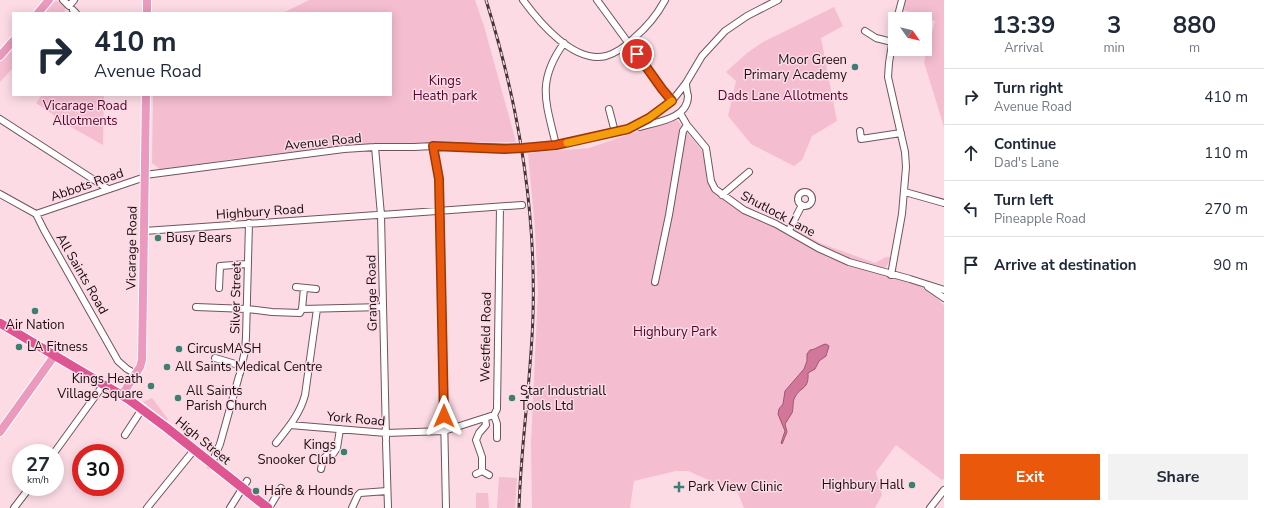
<!DOCTYPE html>
<style>
body{margin:0;font-family:"Nunito Sans",sans-serif;background:#f2f2f3;color:#1f2937;height:100vh;display:flex;flex-direction:column;font-size:15px;white-space:nowrap}
*{box-sizing:border-box;margin:0}
p{font-size:13px;color:#747a83}
.icon{flex:none;width:22px;height:22px;fill:none;stroke:currentColor;stroke-width:2;stroke-linecap:round;stroke-linejoin:round}
.map{position:relative;flex:1;overflow:hidden}
.sheet{display:flex;flex-direction:column;background:#fff;width:320px}
.sheet>*{flex:none}
.top-card{position:absolute;left:12px;top:12px;width:380px;height:84px;border-radius:0px;box-shadow:0 2px 10px #0003;background:#fff;color:#1f2937;overflow:hidden}
.needle{width:26px;rotate:124deg}
.controls{position:absolute;left:888px;top:12px;display:grid;gap:8px}
.controls a{display:grid;place-items:center;width:44px;height:44px;border-radius:0px;background:#fff;box-shadow:0 2px 10px #0003;font-size:20px}
.speed{position:absolute;left:12px;top:444px;display:flex;gap:8px;font-size:20px;font-weight:700;text-align:center}
.speed>*{display:grid;place-content:center;width:52px;height:52px;border-radius:50%;background:#fff;box-shadow:0 2px 10px #0003;line-height:1}
.speed small{font-size:10px;font-weight:400}
.speed .limit{border:6px solid #d22;background:#fff;color:#111}
.pin{position:absolute;display:grid;place-items:center;width:34px;height:34px;color:#fff;margin:-17px;border:2px solid #fff;border-radius:50%;box-shadow:0 1px 4px #0007}
.me{position:absolute;width:44px;margin:-22px;rotate:0deg;stroke-linejoin:round;filter:drop-shadow(0 0 3px #0008)}
.turn{display:flex;align-items:center;gap:14px;height:84px;padding:0 16px;font-size:18px}
.turn .icon{width:52px;height:52px;stroke-width:2.5}
.turn b{display:block;font-size:28px;line-height:34px}
.eta{display:flex;justify-content:space-evenly;align-items:center;height:68px;text-align:center}
.eta b{font-size:24px;font-weight:700;line-height:28px}
.button{display:flex;gap:8px;margin-top:auto;padding:8px 16px}
.button a{flex:1;height:46px;border-radius:0px;background:#ea580c;color:#fff;font-size:16px;font-weight:700;line-height:46px;text-align:center}
.button a+a{background:#f2f2f3;color:#1f2937}
ul{padding:0;list-style:none}
li{display:flex;align-items:center;gap:12px;height:56px;padding:0 16px;border-top:1px solid #e0e1e3}
li div{flex:1}
li b{display:block;font-size:15px}
li em{font-style:normal}
main{display:flex;flex:1;min-height:0}
.map>svg:first-child{display:block}
</style>
<main>
<div class="map">
<svg width="944" height="508" viewBox="0 0 944 508">
<rect width="100%" height="100%" fill="#fcdbe5"/>
<!-- green -->
<path fill="#f5bdd0" d="M309 0H475L484 26 516 142 356 145 233 159 161 170 152 163 153 95H391V13H283Z
M906 0H944V127L924 62 935 21 904 10Z
M57 1 65 6V10L64 13H44L54 2Z
M834 7 843 26 821 38 837 121 812 136 802 160 794 166 751 144 728 116 736 81 726 72 747 53 763 42Z
M13 48V68L0 82V62Z
M42 95H104L103 145 71 127 36 103Z
M674 119 678 121 704 153 710 184 718 195 725 201 848 263 915 284 930 292 944 305V479L942 480 896 445 876 472 882 495 875 508H744L738 493 688 471H676L634 481 630 508H532L531 444 538 292 535 228 528 154 538 152 589 148Z
M793 228 820 243 875 263 886 257H891L887 266 882 270C847 259 823 248 792 229Z
M152 398 168 419 167 421 143 402Z
M499 477 517 478 515 508H497Z
M476 493H488L489 508H476Z"/>
<!-- water -->
<path fill="#d3779a" stroke="#9b5771" d="M826 344 829 346 826 356 819 361 815 369 808 373C809 390 801 386 795 397 792 402 794 407 792 413 790 417 787 420 785 424L787 432 782 444 781 443 785 431 778 414 779 409 783 404 785 391 804 369 807 361V354L810 350C815 350 820 345 826 344Z"/>
<g fill="none" stroke-linecap="round" stroke-linejoin="round">
<defs>
<path id="minor" d="M63 0 69 6 74 0
M523 0C539 22 574 64 606 56 616 53 627 45 634 38 647 27 657 15 665 0
M597 0 662 89 672 101
M73 10 76 13
M897 19 902 0
M865 31 876 38 892 42
M609 109 615 132
M680 113 687 125 706 148 711 181 715 189 744 210 776 224 818 248 849 262 910 279 944 290
M0 119 108 189
M640 127C656 122 688 119 688 96 687 92 686 87 686 83
M860 131 861 139 901 133
M556 145C546 102 536 82 564 43
M433 146 439 179 446 508
M375 147 381 215 386 439
M145 175 344 149 375 147H414L433 146 523 148 556 145 628 129 649 118 672 101 686 83 702 56 725 31 747 16 778 0
M905 192 944 203
M798 199a7 7 0 1 1 14 0a7 7 0 1 1-14 0Z
M0 194 36 214 44 230 118 361 127 369 136 374
M722 195 749 172
M36 214 145 177
M381 215 522 205
M789 230 802 205
M144 231 377 215
M891 275 902 214 906 167 905 152 888 77 889 63 895 25
M655 282 669 215 683 131 687 125
M296 287 316 289
M928 287 944 298
M219 288 220 266 247 264
M196 307 247 309 272 312 300 313 302 309 304 288
M302 309 383 307
M215 358 242 366
M240 373 245 351 246 337 249 223
M494 415 497 424V438
M290 425 386 433 444 431 494 415 497 409 500 207
M125 435 142 409
M386 442 388 508
M276 443C288 428 300 414 305 395L317 309
M54 453 104 384
M211 465 220 444 239 376
M321 469 323 459 326 456 333 454 337 448 340 429
M482 471V457L476 440 479 433 486 425 485 418
M476 474 482 471 489 475
M14 508 30 487
M147 508 194 450
M230 508 247 481
M269 508 281 488
M352 508 358 495 360 493 387 491
M930 508 944 490"/>
<path id="major" d="M38 13 49 0
M147 13V0
M0 56 13 41
M122 395 140 367 142 360 146 95
M0 432 55 355"/>
<path id="highway" d="M0 323 128 399 167 428 268 508"/>
</defs>
<!-- minor casing -->
<use href="#minor" stroke="#70545e" stroke-width="8"/>
<!-- major casing -->
<use href="#major" stroke="#fff" stroke-width="10"/>
<!-- highway casing -->
<use href="#highway" stroke="#fff" stroke-width="11"/>
<!-- minor -->
<use href="#minor" stroke="#fff" stroke-width="6"/>
<!-- major -->
<use href="#major" stroke="#eb99bd" stroke-width="8"/>
<!-- highway -->
<use href="#highway" stroke="#de5591" stroke-width="9"/>
<defs>
<path id="rail" d="M486 0C518 102 536 208 533 315 531 380 521 443 519 508"/>
</defs>
<!-- rail casing -->
<use href="#rail" stroke="#44353a" stroke-width="3"/>
<!-- rail -->
<use href="#rail" stroke="#fcdbe5" stroke-width="1.5" stroke-dasharray="4.5" stroke-linecap="butt"/>
</g>
<g fill="none" stroke-linecap="round" stroke-linejoin="round">
<defs>
<path id="route" d="M444 416 439 179 433 146 504 149 523 148 556 145 628 129 649 118 672 101 662 89 637 54"/>
</defs>
<!-- route casing -->
<use href="#route" stroke="#983908" stroke-width="10"/>
<!-- route -->
<use href="#route" stroke="#ea580c" stroke-width="7"/>
<!-- slow -->
<path stroke="#f59e0b" stroke-width="7" d="M567 143 628 129 649 118 672 101"/>
</g>
<!-- markers -->
<g fill="#3c7e6f" stroke="#fcdbe5" stroke-width="1.5">
<circle cx="855" cy="67" r="4"/>
<circle cx="158" cy="238" r="4"/>
<circle cx="35" cy="311" r="4"/>
<circle cx="19" cy="347" r="4"/>
<circle cx="179" cy="349" r="4"/>
<circle cx="167" cy="367" r="4"/>
<circle cx="151" cy="386" r="4"/>
<circle cx="178" cy="398" r="4"/>
<circle cx="512" cy="398" r="4"/>
<circle cx="344" cy="452" r="4"/>
<circle cx="912" cy="485" r="4"/>
<path d="M677 481h4v4h4v4h-4v4h-4v-4h-4v-4h4z"/>
<circle cx="256" cy="491" r="4"/>
</g>
<g text-anchor="middle" dominant-baseline="central" stroke-width="3" stroke-linejoin="round" paint-order="stroke">
<!-- poi labels -->
<g font-size="13" fill="#170c10" stroke="#fcdbe5" text-anchor="start">
<text x="847" y="60" text-anchor="end">Moor Green<tspan x="847" dy="15">Primary Academy</tspan></text>
<text x="166" y="238">Busy Bears</text>
<text x="35" y="325" text-anchor="middle">Air Nation</text>
<text x="27" y="347">LA Fitness</text>
<text x="187" y="349">CircusMASH</text>
<text x="175" y="367">All Saints Medical Centre</text>
<text x="143" y="379" text-anchor="end">Kings Heath<tspan x="143" dy="15">Village Square</tspan></text>
<text x="186" y="391">All Saints<tspan x="186" dy="15">Parish Church</tspan></text>
<text x="520" y="391">Star Industriall<tspan x="520" dy="15">Tools Ltd</tspan></text>
<text x="336" y="445" text-anchor="end">Kings<tspan x="336" dy="15">Snooker Club</tspan></text>
<text x="904" y="485" text-anchor="end">Highbury Hall</text>
<text x="688" y="487">Park View Clinic</text>
<text x="264" y="491">Hare &amp; Hounds</text>
</g>
<!-- park labels -->
<g font-size="13" fill="#54002d" stroke="#fcdbe5">
<text x="445" y="81">Kings<tspan x="445" dy="15">Heath park</tspan></text>
<text x="783" y="96">Dads Lane Allotments</text>
<text x="85" y="106">Vicarage Road<tspan x="85" dy="15">Allotments</tspan></text>
<text x="675" y="332">Highbury Park</text>
</g>
<!-- street labels -->
<g font-size="13" fill="#170c10" stroke="#fcdbe5">
<text transform="translate(323 142) rotate(-6)">Avenue Road</text>
<text transform="translate(87 185) rotate(-19)">Abbots Road</text>
<text transform="translate(260 212) rotate(-4)">Highbury Road</text>
<text transform="translate(778 214) rotate(28)">Shutlock Lane</text>
<text transform="translate(132 248) rotate(-89)">Vicarage Road</text>
<text transform="translate(82 274) rotate(60)">All Saints Road</text>
<text transform="translate(372 293) rotate(-91)">Grange Road</text>
<text transform="translate(236 298) rotate(-89)">Silver Street</text>
<text transform="translate(486 337) rotate(-89)">Westfield Road</text>
<text transform="translate(356 419) rotate(5)">York Road</text>
<text transform="translate(203 441) rotate(39)">High Street</text>
</g>
</g>
</svg>
<div class="controls">
<a><svg class="needle" viewBox="-14 -14 28 28"><path d="M0-13l5 13h-10z" fill="#e53935"/><path d="M0 13l5-13h-10z" fill="#747a83"/></svg></a>
</div>
<div class="speed"><div>27<small>km/h</small></div><div class="limit">30</div></div>
<div class="pin" style="left:637px;top:54px;background:#d93025"><svg class="icon" aria-label="arrive" viewBox="0 0 24 24"><path d="M6 21V4h12l-3 4 3 4H6"/></svg></div>
<svg class="me" style="left:444px;top:416px" viewBox="-20 -20 40 40"><path d="M0-17L14 15 0 8-14 15z" fill="#ea580c" stroke="#fff" stroke-width="4"/></svg>
<div class="top-card">
<div class="turn"><svg class="icon" aria-label="right" viewBox="0 0 24 24"><path d="M7 20v-9h11M14 6l5 5-5 5"/></svg><div><b>410 m</b>Avenue Road</div></div>
</div>
</div>
<section class="sheet">
<div class="eta">
<div><b>13:39</b><p>Arrival</p></div>
<div><b>3</b><p>min</p></div>
<div><b>880</b><p>m</p></div>
</div>
<ul>
<li><svg class="icon" aria-label="right" viewBox="0 0 24 24"><path d="M7 20v-9h11M14 6l5 5-5 5"/></svg><div><b>Turn right</b><p>Avenue Road</p></div><em>410 m</em></li>
<li><svg class="icon" aria-label="ahead" viewBox="0 0 24 24"><path d="M12 20V5M6 11l6-6 6 6"/></svg><div><b>Continue</b><p>Dad's Lane</p></div><em>110 m</em></li>
<li><svg class="icon" aria-label="left" viewBox="0 0 24 24"><path d="M17 20v-9H6M10 6l-5 5 5 5"/></svg><div><b>Turn left</b><p>Pineapple Road</p></div><em>270 m</em></li>
<li><svg class="icon" aria-label="arrive" viewBox="0 0 24 24"><path d="M6 21V4h12l-3 4 3 4H6"/></svg><div><b>Arrive at destination</b></div><em>90 m</em></li>
</ul>
<div class="button"><a>Exit</a><a>Share</a></div>
</section>
</main>
